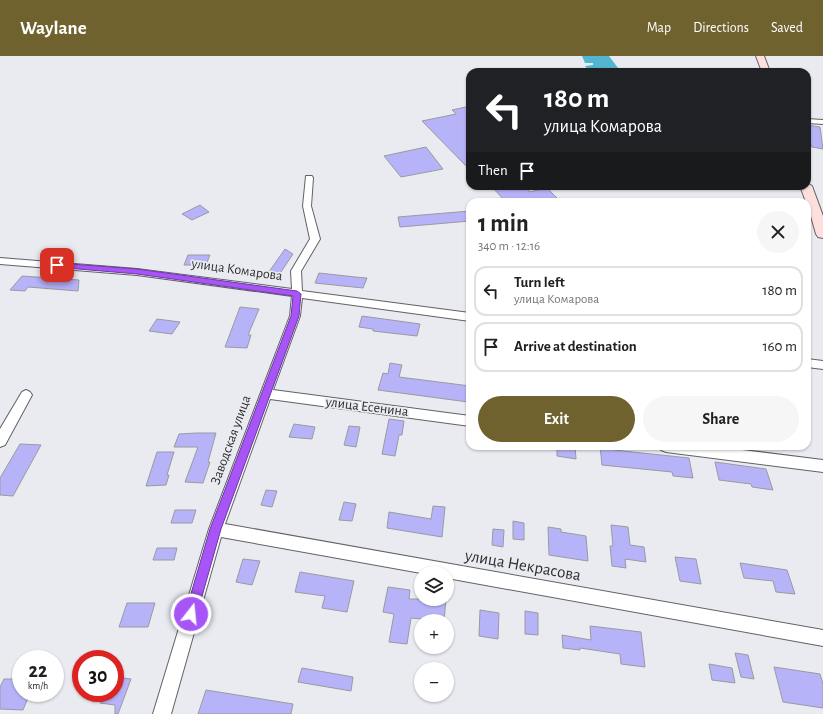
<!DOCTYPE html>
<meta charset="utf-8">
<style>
body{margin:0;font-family:"Alegreya Sans",sans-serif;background:#f6f6f6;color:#202124;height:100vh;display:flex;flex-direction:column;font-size:15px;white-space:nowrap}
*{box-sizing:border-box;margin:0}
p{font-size:13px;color:#757577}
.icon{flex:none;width:22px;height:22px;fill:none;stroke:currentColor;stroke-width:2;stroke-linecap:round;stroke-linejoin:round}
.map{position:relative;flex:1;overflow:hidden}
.panel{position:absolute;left:466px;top:142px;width:345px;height:252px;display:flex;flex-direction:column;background:#fff;border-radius:12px;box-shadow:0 1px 3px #0004}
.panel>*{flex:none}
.top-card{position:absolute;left:466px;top:12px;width:345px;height:122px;border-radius:12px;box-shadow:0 1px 3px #0004;background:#202124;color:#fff;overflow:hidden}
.buttons{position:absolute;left:414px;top:510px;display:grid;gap:8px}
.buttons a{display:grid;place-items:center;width:40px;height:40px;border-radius:50%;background:#fff;box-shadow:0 1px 3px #0004;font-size:20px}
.speed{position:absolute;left:12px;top:594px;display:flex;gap:8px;font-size:20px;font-weight:700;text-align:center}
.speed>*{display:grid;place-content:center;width:52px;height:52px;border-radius:50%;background:#fff;box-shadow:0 1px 3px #0004;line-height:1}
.speed small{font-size:10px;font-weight:400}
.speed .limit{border:6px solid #d22;background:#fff;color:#111}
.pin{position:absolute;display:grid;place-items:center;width:34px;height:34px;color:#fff;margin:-17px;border-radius:8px;box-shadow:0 2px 6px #0006}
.me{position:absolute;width:44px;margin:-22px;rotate:16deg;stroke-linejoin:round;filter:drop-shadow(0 0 3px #0008)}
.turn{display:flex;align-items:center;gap:14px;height:84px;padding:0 12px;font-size:18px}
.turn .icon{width:52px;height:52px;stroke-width:2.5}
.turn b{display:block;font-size:28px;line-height:34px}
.then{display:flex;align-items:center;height:38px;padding:0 12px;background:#0003;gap:8px;font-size:15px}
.round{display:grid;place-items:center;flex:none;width:42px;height:42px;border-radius:21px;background:#f6f6f6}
.overview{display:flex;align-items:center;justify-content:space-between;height:68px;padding:0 12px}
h1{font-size:24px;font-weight:700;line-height:30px}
.button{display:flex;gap:8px;margin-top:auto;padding:8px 12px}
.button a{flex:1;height:46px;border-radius:24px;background:#70622f;color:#fff;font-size:16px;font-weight:700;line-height:46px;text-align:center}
.button a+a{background:#f6f6f6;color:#202124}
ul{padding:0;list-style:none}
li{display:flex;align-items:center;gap:12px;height:50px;margin:0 8px 6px;padding:0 4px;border:2px solid #e0e0e0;border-radius:12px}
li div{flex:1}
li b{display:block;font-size:15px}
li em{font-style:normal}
header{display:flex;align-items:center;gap:24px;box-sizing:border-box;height:56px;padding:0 20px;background:#70622f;color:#fff}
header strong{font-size:19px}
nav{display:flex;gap:22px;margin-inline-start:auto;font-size:14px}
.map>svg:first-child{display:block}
</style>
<header>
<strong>Waylane</strong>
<nav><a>Map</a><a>Directions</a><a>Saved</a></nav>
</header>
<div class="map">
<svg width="823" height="658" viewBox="0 0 823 658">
<rect width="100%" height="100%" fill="#e9ebf0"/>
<!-- water -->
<path fill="#53b5d1" d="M582 0H609L621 16H589L585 10 593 9V7H585Z"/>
<!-- building -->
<path fill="#b6b3f9" stroke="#9a9a9f" d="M470 50V114L422 65 456 58 452 54Z
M807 69 820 71 823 93 812 91 807 80Z
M426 91 443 113 401 121 384 100Z
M491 130H529V136L547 132 557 142 538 146H506Z
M200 149 209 156 192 164 182 158Z
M470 155V165L400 171 398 161Z
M285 193 293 198 277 222 266 220Z
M188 199H210L206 209H184Z
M319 217 355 221 367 222 363 232 315 227Z
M22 220 79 224 78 235 28 231 25 235 10 234Z
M240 251 259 253 248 279H251L247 292 225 291Z
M362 260 420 268 417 280 373 275V273L359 271Z
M157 263 180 266 172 278 149 275Z
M390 307 402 309 399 321 470 330 468 346 378 334 383 317 388 318Z
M389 363 404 365 402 379H399L395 400 382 398Z
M294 368 315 371 312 383 289 381Z
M349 370 360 371 356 391 344 389Z
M196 377H216L208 406H210L203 427 185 426 198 391H174L179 378Z
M20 388 41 389 13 440 0 439V422Z
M557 390H575L576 403 557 400Z
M600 390 614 392V394L689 402 693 422 673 420 672 416 602 409Z
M157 396H174L167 419H169L166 429 146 430Z
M715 406 766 413 773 434 752 431 751 428 719 424Z
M266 434 277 435 272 451 261 449Z
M344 446 356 448 352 465 339 464Z
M433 450 445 451 442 481 387 472 389 456 431 463Z
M175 454H196L192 467H171Z
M513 465 524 467V484L513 483Z
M611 469 628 471 630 489 644 491 646 506 625 503 626 512 612 510 610 490H613Z
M548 471 561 473V476L586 480 588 505 549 499Z
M493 473 504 474 503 491 492 489Z
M157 492H177L174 504H153Z
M675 501 696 503 701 528 680 525Z
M243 503 260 505 252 529 236 526Z
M740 507 787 514 795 538 776 536 773 525 744 522Z
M300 516 354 525 347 556 322 552 325 540 295 536Z
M388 531 410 534 409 543H446L444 565 411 562 407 588 389 586 394 558 383 556Z
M127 547H155L148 571H119Z
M480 554 499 557 498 583 479 580Z
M525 555 538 557V579L525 578Z
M590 570 641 576 645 611 621 608 620 598 580 592V594L563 592 562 579 591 584Z
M735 597 748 599 754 623 741 621Z
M709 608 732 612 735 627 712 624Z
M774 611 820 618 823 628V652L783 646Z
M302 612 353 621 351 635 298 626Z
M115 621 131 623 118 658H115V649L100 647 104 637H115Z
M4 623H21V637H30L23 654 0 653V631Z
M206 634 293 648 291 658H198Z"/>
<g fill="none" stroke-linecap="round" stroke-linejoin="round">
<defs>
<path id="minor" d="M807 63 823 64V68L807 67Z
M306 120H312L313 122 311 150 320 183 301 215 302 235 470 257V265L302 242 300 260 273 334 470 360V370L270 343 225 468 823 574V590L447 522V517H421L221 481 171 658H153L209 473 290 260 292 240 137 219 0 208V202L137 213 292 233 291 215 310 183 303 150Z
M807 303 823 305V313L807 311Z
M26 334 30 336 32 339 5 389 0 391V373L22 336Z
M659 390H711L823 404V416L666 396 661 394Z"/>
<path id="secondary" d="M756 0H764L770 16H762Z
M807 127 812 130 823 160V182L818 181 816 178 807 146H806L800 130H807Z"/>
</defs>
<!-- minor casing -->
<use href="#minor" stroke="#616266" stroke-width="2"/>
<!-- secondary casing -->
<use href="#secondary" stroke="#616266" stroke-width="2"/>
<!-- minor -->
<use href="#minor" fill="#fff" fill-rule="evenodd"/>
<!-- secondary -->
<use href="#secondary" fill="#fedfde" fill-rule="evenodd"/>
</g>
<!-- route -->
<path fill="#a855f7" stroke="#6d37a1" d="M57 207 137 213 297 235 301 238 299 260 221 473 197 558 195 562 191 564 186 562 185 558 210 473 291 260 293 240 137 218 54 211V208Z"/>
<g text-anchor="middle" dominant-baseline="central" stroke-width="3.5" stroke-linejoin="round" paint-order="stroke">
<!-- street labels -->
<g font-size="14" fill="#2d2e30" stroke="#e9ebf0">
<text transform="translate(237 214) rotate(8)">улица Комарова</text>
<text transform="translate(367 351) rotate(7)">улица Есенина</text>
<text transform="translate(231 384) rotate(-70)">Заводская улица</text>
</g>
<!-- near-street labels -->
<g font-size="17" fill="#2d2e30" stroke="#e9ebf0">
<text transform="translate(523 509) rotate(10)">улица Некрасова</text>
</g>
</g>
</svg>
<div class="buttons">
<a><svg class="icon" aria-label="layers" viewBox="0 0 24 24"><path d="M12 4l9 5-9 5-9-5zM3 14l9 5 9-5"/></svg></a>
<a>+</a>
<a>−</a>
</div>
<div class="speed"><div>22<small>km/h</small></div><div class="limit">30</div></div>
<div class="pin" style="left:57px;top:209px;background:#d93025"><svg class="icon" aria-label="arrive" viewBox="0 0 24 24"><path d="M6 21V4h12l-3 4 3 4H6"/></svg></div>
<svg class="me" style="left:191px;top:558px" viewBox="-20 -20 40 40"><circle r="17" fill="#a855f7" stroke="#fff" stroke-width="3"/><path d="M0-11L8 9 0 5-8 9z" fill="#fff"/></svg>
<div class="top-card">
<div class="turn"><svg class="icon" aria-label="left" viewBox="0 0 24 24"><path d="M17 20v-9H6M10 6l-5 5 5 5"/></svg><div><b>180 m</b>улица Комарова</div></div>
<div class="then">Then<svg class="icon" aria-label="arrive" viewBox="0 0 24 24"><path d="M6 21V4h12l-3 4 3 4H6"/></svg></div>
</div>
<section class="panel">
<div class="overview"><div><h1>1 min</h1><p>340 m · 12:16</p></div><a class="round"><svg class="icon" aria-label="close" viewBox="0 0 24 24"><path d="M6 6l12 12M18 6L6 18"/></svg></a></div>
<ul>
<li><svg class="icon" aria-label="left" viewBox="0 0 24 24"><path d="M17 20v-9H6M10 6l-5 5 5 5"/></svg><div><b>Turn left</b><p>улица Комарова</p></div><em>180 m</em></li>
<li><svg class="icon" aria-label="arrive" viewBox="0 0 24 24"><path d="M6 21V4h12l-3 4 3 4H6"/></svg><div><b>Arrive at destination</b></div><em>160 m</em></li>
</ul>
<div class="button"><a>Exit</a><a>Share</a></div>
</section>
</div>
